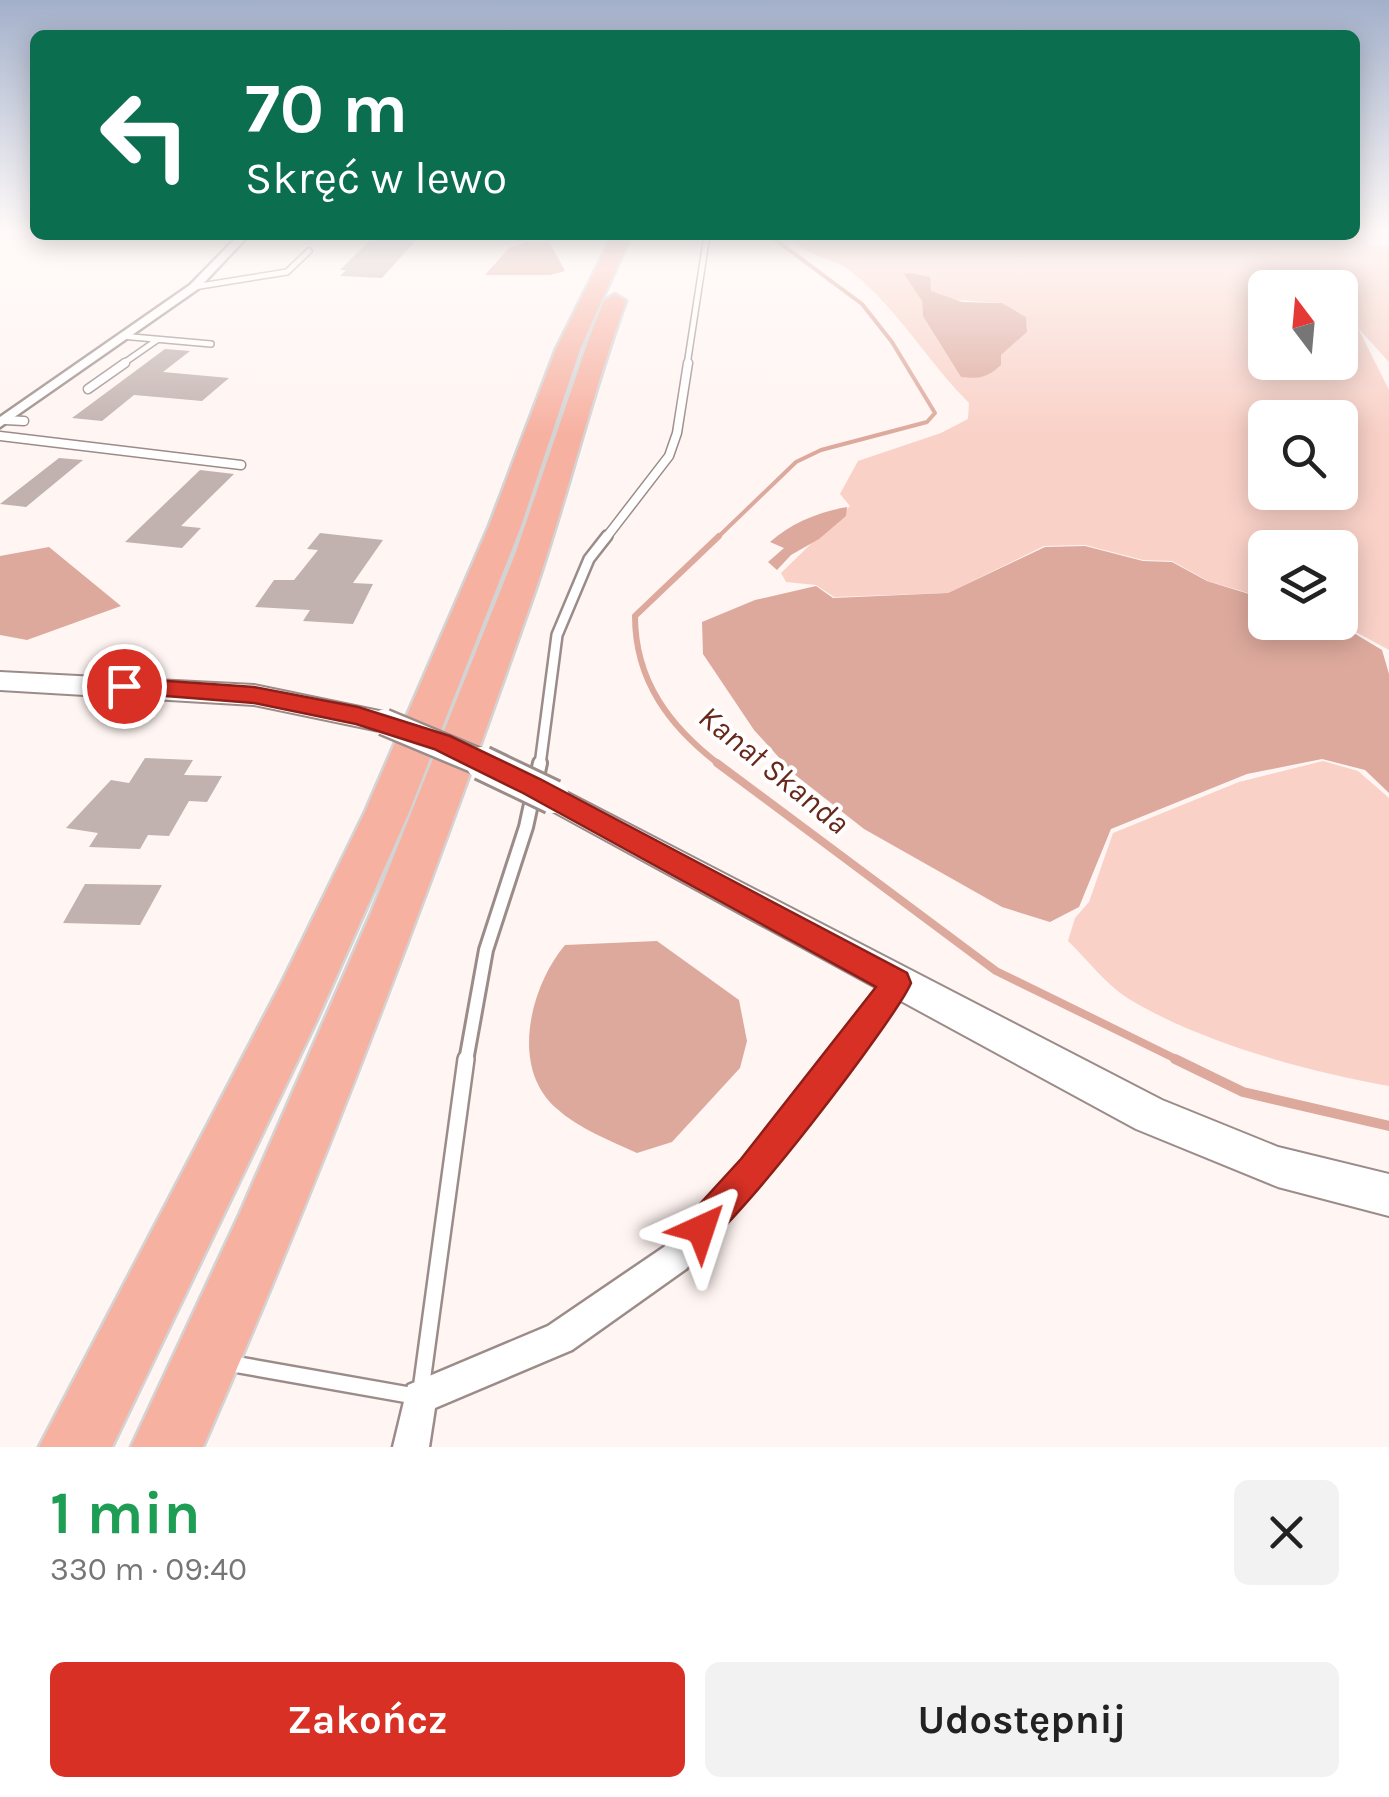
<!DOCTYPE html>
<html lang="pl">
<meta charset="utf-8">
<style>
body{margin:0;font-family:Karla,sans-serif;background:#f2f2f2;color:#222;height:100vh;display:flex;flex-direction:column;font-size:38px;white-space:nowrap}
*{box-sizing:border-box;margin:0}
p{font-size:32px;color:#767676}
.icon{flex:none;width:55px;height:55px;fill:none;stroke:currentColor;stroke-width:2;stroke-linecap:round;stroke-linejoin:round}
.map{position:relative;height:1447px;overflow:hidden}
.sheet{display:flex;flex-direction:column;background:#fff;flex:1}
.sheet>*{flex:none}
.top-card{position:absolute;left:30px;top:30px;width:1330px;height:210px;border-radius:15px;box-shadow:0 5px 25px #0003;background:#0b6e4f;color:#fff;overflow:hidden}
.needle{width:65px;rotate:344deg}
.controls{position:absolute;left:1248px;top:270px;display:grid;gap:20px}
.controls a{display:grid;place-items:center;width:110px;height:110px;border-radius:15px;background:#fff;box-shadow:0 5px 25px #0003;font-size:50px}
.pin{position:absolute;display:grid;place-items:center;width:85px;height:85px;color:#fff;margin:-42px;border:5px solid #fff;border-radius:50%;box-shadow:0 2px 10px #0007}
.me{position:absolute;width:110px;margin:-55px;rotate:42deg;stroke-linejoin:round;filter:drop-shadow(0 0 8px #0008)}
.turn{display:flex;align-items:center;gap:35px;height:210px;padding:0 50px;font-size:45px}
.turn .icon{width:130px;height:130px;stroke-width:2.5}
.turn b{display:block;font-size:70px;line-height:85px}
.round{display:grid;place-items:center;flex:none;width:105px;height:105px;border-radius:15px;background:#f2f2f2}
.overview{display:flex;align-items:center;justify-content:space-between;height:170px;padding:0 50px}
h1{font-size:60px;font-weight:700;line-height:75px;color:#1e9e55}
.action{display:flex;gap:20px;margin-top:auto;padding:20px 50px}
.action a{flex:1;height:115px;border-radius:15px;background:#d93025;color:#fff;font-size:40px;font-weight:700;line-height:115px;text-align:center}
.action a+a{background:#f2f2f2;color:#222}
.map>svg:first-child{display:block}
</style>
<div class="map">
<svg width="1389" height="1447" viewBox="0 0 1389 1447">
<rect width="100%" height="100%" fill="#fff5f2"/>
<!-- green -->
<path fill="#f9d1c7" fill-rule="evenodd" d="M1355 232 1365 234 1369 244 1389 246V362L1358 328 1389 390V650L1339 623 1340 548H1265V598L1208 581 1172 561 1143 560 1085 545 1044 546 948 593 834 597 816 585 786 582 781 573 850 506 840 494 858 461 941 433 968 419 969 403C926 360 897 307 849 270 831 257 799 255 792 235H1355ZM905 274 943 299 1002 303 1026 317 1027 332 1001 355 923 316 922 301ZM1265 288H1340V362H1265ZM1265 418H1340V492H1265Z
M1323 761 1358 771 1389 798V1086C1306 1071 1202 1043 1129 999 1106 985 1087 959 1068 941L1075 918 1089 902 1113 833 1239 782Z"/>
<!-- water -->
<path fill="#dda99d" d="M527 242 550 243 565 271 550 275H485L510 247Z
M911 273 930 277 931 291 962 302 1002 303 1026 317 1027 332 1001 355V365C987 378 979 379 961 377L923 316 922 301 904 274Z
M847 507 846 516 819 539 791 555 777 570 768 562 784 548 770 542C791 523 819 512 847 507Z
M1085 546 1143 561 1172 562 1207 581 1265 599V622L1337 623 1382 650 1389 674V793L1365 770 1322 759 1247 774 1111 829 1079 907 1050 922 1002 907 864 829 794 774 754 730 703 654 702 622 755 600 816 586 833 598 948 593 1045 547Z
M49 547 121 606 27 640 0 635V556Z
M657 941 739 1000 747 1041 740 1068 672 1142 637 1153C609 1140 579 1129 556 1108 509 1067 531 985 565 945Z"/>
<g fill="none" stroke-linecap="round" stroke-linejoin="round">
<!-- stream-far3 -->
<path stroke="#dda99d" stroke-width="4" d="M716 539 796 462 821 450 927 422 935 413 892 342 862 304 769 235"/>
<!-- stream-far2 -->
<path stroke="#dda99d" stroke-width="6" d="M719 536 635 616C635 681 670 727 720 765"/>
<!-- stream-far1 -->
<path stroke="#dda99d" stroke-width="8" d="M717 763 996 971 1180 1061"/>
<!-- stream -->
<path stroke="#dda99d" stroke-width="10" d="M1175 1059 1243 1092 1389 1126"/>
</g>
<!-- building -->
<path fill="#c2b2af" d="M374 236 418 238 382 278 340 276 346 270H340Z
M165 349 190 351 163 372 229 378 202 401 134 395 102 421 72 418Z
M59 458 83 460 26 507 0 504Z
M200 470 234 474 181 526 201 528 182 548 125 542Z
M320 533 383 540 353 583 373 584 353 624 303 621 310 610 255 607 274 580H294L318 550 307 549Z
M145 758 193 760 184 775 222 776 207 802 189 801 169 836 148 835 140 849 89 847 98 833 66 828 111 780 129 783Z
M85 884 162 885 140 925 63 923Z"/>
<g fill="none" stroke-linecap="round" stroke-linejoin="round">
<defs>
<path id="service-far4" d="M194 287 287 272 309 251
M121 336 211 344
M121 365 157 340
M687 365 707 235"/>
<path id="service-far3" d="M88 389 125 363
M5 420 24 421
M0 436 241 465
M605 539 669 456 677 433 688 363"/>
<path id="service-far2" d="M540 765 557 635 589 559 607 536"/>
<path id="service-far1" d="M466 1061 486 950 526 827 540 763"/>
<path id="service" d="M228 1363 420 1397 466 1059"/>
<path id="minor" d="M239 235H249L198 289 0 427V417L190 285Z
M897 971 906 974 910 983 906 992 763 1181 686 1269 572 1350 435 1408 429 1447H393L408 1385 548 1326 664 1247 743 1161 888 974Z"/>
<path id="tertiary" d="M0 672 254 685 384 712 394 715 398 722 394 729 384 732 254 705 0 690Z
M553 785 1162 1100 1278 1147 1389 1174V1216L1278 1187 1136 1129 543 806 538 797 543 788Z"/>
<path id="motorway" d="M613 235H631L580 349 521 526 409 812 316 1022 112 1447H39L280 986 365 812 489 526 556 349Z
M615 294 626 301C591 396 568 495 535 591 434 880 326 1166 203 1447H131L240 1213 371 913 516 552 590 336 604 301Z"/>
</defs>
<!-- service-far4 casing -->
<use href="#service-far4" stroke="#9b8c89" stroke-width="8"/>
<!-- service-far3 casing -->
<use href="#service-far3" stroke="#9b8c89" stroke-width="11"/>
<!-- service-far2 casing -->
<use href="#service-far2" stroke="#9b8c89" stroke-width="14"/>
<!-- service-far1 casing -->
<use href="#service-far1" stroke="#9b8c89" stroke-width="18"/>
<!-- service casing -->
<use href="#service" stroke="#9b8c89" stroke-width="20"/>
<!-- minor casing -->
<use href="#minor" stroke="#9b8c89" stroke-width="5"/>
<!-- tertiary casing -->
<use href="#tertiary" stroke="#9b8c89" stroke-width="4"/>
<!-- motorway casing -->
<use href="#motorway" stroke="#d4d3d3" stroke-width="5"/>
<!-- service-far4 -->
<use href="#service-far4" stroke="#fff" stroke-width="5"/>
<!-- service-far3 -->
<use href="#service-far3" stroke="#fff" stroke-width="8"/>
<!-- service-far2 -->
<use href="#service-far2" stroke="#fff" stroke-width="9"/>
<!-- service-far1 -->
<use href="#service-far1" stroke="#fff" stroke-width="12"/>
<!-- service -->
<use href="#service" stroke="#fff" stroke-width="15"/>
<!-- minor -->
<use href="#minor" fill="#fff" fill-rule="evenodd"/>
<!-- tertiary -->
<use href="#tertiary" fill="#fff" fill-rule="evenodd"/>
<!-- motorway -->
<use href="#motorway" fill="#f7b1a1" fill-rule="evenodd"/>
<defs>
<path id="tertiary-bridge-far1" d="M384 722 487 765"/>
<path id="tertiary-bridge" d="M482 763 553 797"/>
</defs>
<!-- tertiary-bridge-far1 casing -->
<use href="#tertiary-bridge-far1" stroke="#9b8c89" stroke-width="30" stroke-linecap="butt"/>
<!-- tertiary-bridge casing -->
<use href="#tertiary-bridge" stroke="#9b8c89" stroke-width="38" stroke-linecap="butt"/>
<!-- tertiary-bridge-far1 -->
<use href="#tertiary-bridge-far1" stroke="#fff" stroke-width="25"/>
<!-- tertiary-bridge -->
<use href="#tertiary-bridge" stroke="#fff" stroke-width="32"/>
</g>
<!-- sky -->
<linearGradient id="sky" x2="0" y2="1"><stop stop-color="#a3b0ca"/><stop offset="0.53" stop-color="#fffaf9"/><stop offset="1" stop-color="#fffaf9" stop-opacity="0"/></linearGradient>
<rect width="1389" height="434" fill="url(#sky)"/>
<!-- route -->
<path fill="#d93025" stroke="#8d1f18" stroke-width="2.5" d="M124 678 254 687 358 707 450 736 540 779 907 973 911 983C896 1019 731 1234 701 1246L689 1241 684 1229 689 1216 741 1159 876 987 523 793 434 749 356 724 254 703 116 692 113 686Z"/>
<g text-anchor="middle" dominant-baseline="central" stroke-width="8" stroke-linejoin="round" paint-order="stroke">
<!-- water labels -->
<g font-size="32" font-style="italic" fill="#67281b" stroke="#fff">
<text transform="translate(774 770) rotate(39)">Kanał Skanda</text>
</g>
</g>
</svg>
<div class="controls">
<a><svg class="needle" viewBox="-14 -14 28 28"><path d="M0-13l5 13h-10z" fill="#e53935"/><path d="M0 13l5-13h-10z" fill="#767676"/></svg></a>
<a><svg class="icon" aria-label="search" viewBox="0 0 24 24"><circle cx="10" cy="10" r="6"/><path d="M15 15l6 6"/></svg></a>
<a><svg class="icon" aria-label="layers" viewBox="0 0 24 24"><path d="M12 4l9 5-9 5-9-5zM3 14l9 5 9-5"/></svg></a>
</div>
<div class="pin" style="left:124px;top:686px;background:#d93025"><svg class="icon" aria-label="arrive" viewBox="0 0 24 24"><path d="M6 21V4h12l-3 4 3 4H6"/></svg></div>
<svg class="me" style="left:701px;top:1229px" viewBox="-20 -20 40 40"><path d="M0-17L14 15 0 8-14 15z" fill="#d93025" stroke="#fff" stroke-width="4"/></svg>
<div class="top-card">
<div class="turn"><svg class="icon" aria-label="left" viewBox="0 0 24 24"><path d="M17 20v-9H6M10 6l-5 5 5 5"/></svg><div><b>70 m</b>Skręć w lewo</div></div>
</div>
</div>
<section class="sheet">
<div class="overview"><div><h1>1 min</h1><p>330 m · 09:40</p></div><a class="round"><svg class="icon" aria-label="close" viewBox="0 0 24 24"><path d="M6 6l12 12M18 6L6 18"/></svg></a></div>
<div class="action"><a>Zakończ</a><a>Udostępnij</a></div>
</section>
